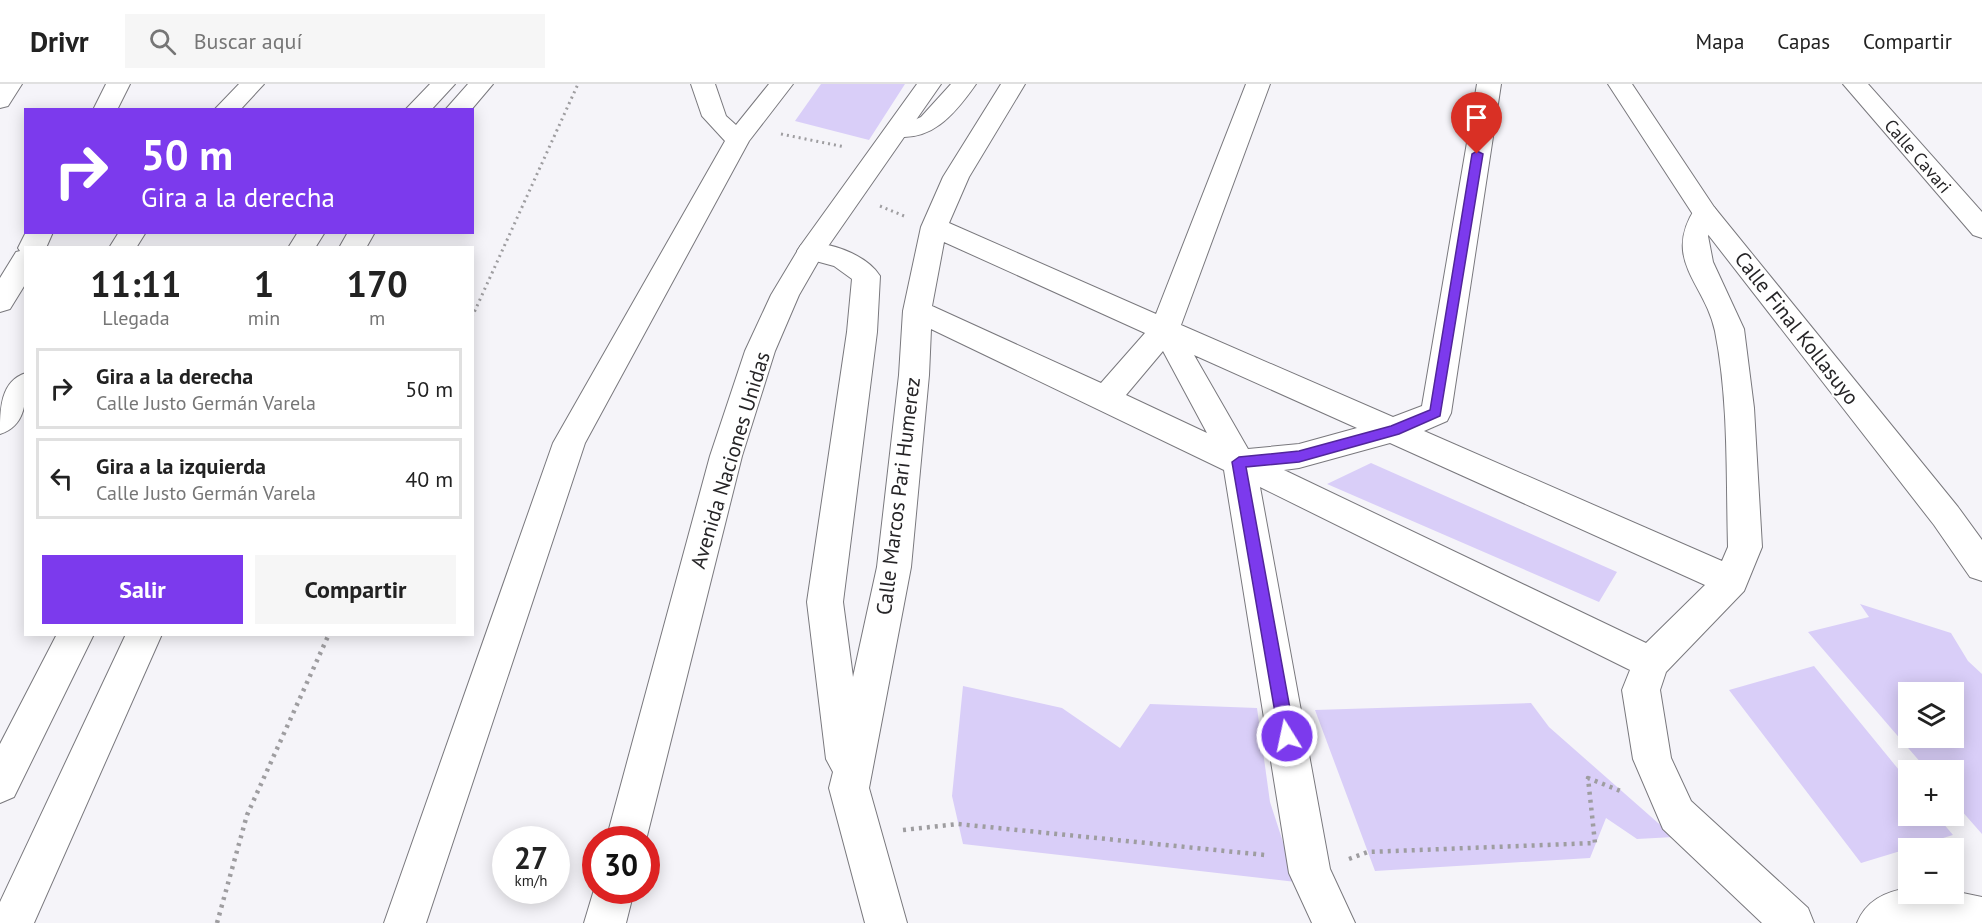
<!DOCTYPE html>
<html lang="es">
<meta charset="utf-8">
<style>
body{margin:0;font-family:"PT Sans",sans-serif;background:#f6f6f6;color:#222;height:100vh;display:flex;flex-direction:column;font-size:22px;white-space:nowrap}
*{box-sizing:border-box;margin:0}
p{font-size:20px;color:#767676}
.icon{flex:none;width:33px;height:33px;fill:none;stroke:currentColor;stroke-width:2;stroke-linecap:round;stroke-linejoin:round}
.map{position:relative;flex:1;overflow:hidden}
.panel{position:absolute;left:24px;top:162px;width:450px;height:390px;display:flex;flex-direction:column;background:#fff;border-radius:0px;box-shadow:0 3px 15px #0003}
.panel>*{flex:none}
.top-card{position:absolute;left:24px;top:24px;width:450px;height:126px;border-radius:0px;box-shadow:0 3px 15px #0003;background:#7c3aed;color:#fff;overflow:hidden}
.buttons{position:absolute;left:1898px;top:598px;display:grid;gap:12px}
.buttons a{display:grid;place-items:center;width:66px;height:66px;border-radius:0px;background:#fff;box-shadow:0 3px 15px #0003;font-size:30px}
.speed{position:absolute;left:492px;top:742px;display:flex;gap:12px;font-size:30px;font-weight:700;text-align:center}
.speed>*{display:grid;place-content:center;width:78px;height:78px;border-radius:50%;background:#fff;box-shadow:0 3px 15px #0003;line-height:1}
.speed small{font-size:15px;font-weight:400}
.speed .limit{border:9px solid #d22;background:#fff;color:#111}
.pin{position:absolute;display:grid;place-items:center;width:51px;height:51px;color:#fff;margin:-62px -26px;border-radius:50% 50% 50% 0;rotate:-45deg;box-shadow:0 0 6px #0007}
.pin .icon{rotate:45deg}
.me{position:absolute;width:66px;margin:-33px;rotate:350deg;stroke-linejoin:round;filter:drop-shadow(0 0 4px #0008)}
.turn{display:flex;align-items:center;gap:21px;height:126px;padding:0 18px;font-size:27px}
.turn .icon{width:78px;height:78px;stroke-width:2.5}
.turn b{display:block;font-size:42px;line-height:51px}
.eta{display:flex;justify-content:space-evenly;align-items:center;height:102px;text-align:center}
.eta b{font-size:36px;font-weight:600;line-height:42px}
.action{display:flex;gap:12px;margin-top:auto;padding:12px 18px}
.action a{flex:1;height:69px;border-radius:0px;background:#7c3aed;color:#fff;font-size:24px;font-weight:600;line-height:69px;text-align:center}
.action a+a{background:#f6f6f6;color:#222}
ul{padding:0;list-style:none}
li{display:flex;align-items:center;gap:18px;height:81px;margin:0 12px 9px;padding:0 6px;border:3px solid #e0e0e0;border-radius:0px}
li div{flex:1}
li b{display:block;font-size:22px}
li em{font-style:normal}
header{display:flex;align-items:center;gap:36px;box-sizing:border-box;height:84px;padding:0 30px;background:#fff;border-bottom:2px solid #e0e0e0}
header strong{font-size:28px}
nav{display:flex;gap:33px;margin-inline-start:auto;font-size:21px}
.search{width:420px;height:54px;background:#f6f6f6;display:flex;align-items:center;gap:15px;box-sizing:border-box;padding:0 21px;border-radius:0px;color:#767676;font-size:22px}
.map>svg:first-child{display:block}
</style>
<header>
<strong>Drivr</strong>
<div class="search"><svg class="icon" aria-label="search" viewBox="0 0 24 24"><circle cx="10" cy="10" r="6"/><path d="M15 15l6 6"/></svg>Buscar aquí</div>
<nav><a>Mapa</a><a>Capas</a><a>Compartir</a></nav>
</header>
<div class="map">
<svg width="1982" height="839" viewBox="0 0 1982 839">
<rect width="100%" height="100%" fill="#f5f4f9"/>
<!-- green -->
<path fill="#d9cef8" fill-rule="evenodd" d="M821 0H905L869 56 795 37Z
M1371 379 1617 488 1599 518 1327 400Z
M1860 520 1951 549 1968 577 1982 590V750L1953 717V687H1928L1808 548 1869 533ZM1908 609H1953V654H1908Z
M1814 582 1908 697V732H1937L1953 751 1861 779 1729 606Z
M963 602 1062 624 1120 664 1150 620 1257 624 1270 718 1296 798 963 760 952 712Z
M1531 619 1549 643 1674 753 1637 755 1606 734 1590 774 1375 787 1315 626Z"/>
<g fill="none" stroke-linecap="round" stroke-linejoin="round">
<defs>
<path id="minor" d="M0 0H22L8 22 0 24Z
M106 0H130L117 26H93Z
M239 0H264L240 26H214Z
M691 0H715L726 32 736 41 769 0H793L749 57 585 359 426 839H384L553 359 725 57 702 32Z
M951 0H976C955 30 930 61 889 51L886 46 889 41 910 38 921 33Z
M1001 0H1025L969 93 949 139 1156 230 1246 0H1270L1181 241 1393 333 1422 322 1477 0H1501L1451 329 1447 337 1424 347 1722 477 1728 463C1726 392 1729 317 1715 247 1705 199 1661 176 1696 123L1705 121 1714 123 1718 129 1708 152 1713 178 1744 245 1754 324 1762 463 1744 507 1666 588 1660 606 1671 674 1691 717 1808 824 1814 839H1762L1663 745 1633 675 1622 606 1630 586 1260 403 1330 785 1355 839H1312L1289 789 1224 386 931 245 929 291 911 483 869 704 907 839H865L829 704 833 688 826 675 807 518 847 248 852 195 834 182 801 173 797 167 801 161C825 154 867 171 880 192L877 248 843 518 853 593 877 483 899 291 903 227 921 143 943 93ZM944 158 1145 249 1101 299 932 222ZM1163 267 1207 349 1126 311ZM1194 271 1357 344 1299 360 1248 365ZM1390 359 1705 501 1646 559 1284 386 1299 384Z
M1843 0H1868L1982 128V154L1973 151Z
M26 148H53L46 164H26V199L10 225 0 228V194L16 168 20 167 18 164Z
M119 148H146L136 164H109Z
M26 289C26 313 28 341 0 350 0 326 0 297 26 289Z
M1908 804V810H1953V807L1982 813V839H1857C1866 817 1884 808 1908 804Z"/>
<path id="tertiary" d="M917 0H941L822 171 799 211 775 267 742 372 646 756H606L710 372 745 267 771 211 801 161Z
M596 799V807H634L626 839H584Z"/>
<path id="secondary" d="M1608 0H1632L1714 123 1958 423 1982 456V497L1970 493 1934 441 1696 135Z"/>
<path id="motorway" d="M430 0H455L431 26H405Z
M468 0H493L471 26H445Z
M298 148H325L315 164H288Z
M348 148H375L366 164H339Z
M57 550H94L14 713 0 719V660Z
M126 550H162L34 839H0V818Z"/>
</defs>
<!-- minor casing -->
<use href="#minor" stroke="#79787d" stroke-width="2"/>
<!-- tertiary casing -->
<use href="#tertiary" stroke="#79787d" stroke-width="2"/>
<!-- secondary casing -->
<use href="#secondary" stroke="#79787d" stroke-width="2"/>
<!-- motorway casing -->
<use href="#motorway" stroke="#79787d" stroke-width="2"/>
<!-- path-far1 -->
<path stroke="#9e9da0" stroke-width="3" stroke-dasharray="2 4" stroke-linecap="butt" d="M781 50 845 63
M880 122 904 132
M472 233 578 0"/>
<!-- path -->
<path stroke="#9e9da0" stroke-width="4.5" stroke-dasharray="3 5" stroke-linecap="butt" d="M903 746 958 740 1265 771
M1349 775 1368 768 1595 759 1588 694 1623 708
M217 839 247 731 329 550"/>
<!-- minor -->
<use href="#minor" fill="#fff" fill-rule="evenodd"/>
<!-- tertiary -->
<use href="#tertiary" fill="#fff" fill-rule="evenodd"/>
<!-- secondary -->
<use href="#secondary" fill="#fff" fill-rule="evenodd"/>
<!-- motorway -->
<use href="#motorway" fill="#fff" fill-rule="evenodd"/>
</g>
<!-- route -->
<path fill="#7c3aed" stroke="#51269a" stroke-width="1.5" d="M1477 67 1483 70 1440 332 1399 350 1299 378 1246 383 1295 652 1292 657 1287 659 1281 657 1279 652 1232 378 1239 373 1299 367 1391 342 1430 326 1472 70Z"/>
<g text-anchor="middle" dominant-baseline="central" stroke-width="4.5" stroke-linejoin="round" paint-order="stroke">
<!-- far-street labels -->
<g font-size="18" fill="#262527" stroke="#fff">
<text transform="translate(1918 72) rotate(49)">Calle Cavari</text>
</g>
<!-- street labels -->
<g font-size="21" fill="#262527" stroke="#fff">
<text transform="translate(1797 244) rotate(52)">Calle Final Kollasuyo</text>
<text transform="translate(730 376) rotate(-73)">Avenida Naciones Unidas</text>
<text transform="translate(898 412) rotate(-83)">Calle Marcos Pari Humerez</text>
</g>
</g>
</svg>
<div class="buttons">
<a><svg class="icon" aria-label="layers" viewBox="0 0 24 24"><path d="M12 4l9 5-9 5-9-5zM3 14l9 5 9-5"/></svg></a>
<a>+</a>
<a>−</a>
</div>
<div class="speed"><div>27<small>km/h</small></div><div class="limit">30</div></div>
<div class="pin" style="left:1477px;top:70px;background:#d93025"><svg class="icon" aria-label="arrive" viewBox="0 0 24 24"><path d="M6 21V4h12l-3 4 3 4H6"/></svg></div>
<svg class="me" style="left:1287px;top:652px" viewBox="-20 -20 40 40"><circle r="17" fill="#7c3aed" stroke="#fff" stroke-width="3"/><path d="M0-11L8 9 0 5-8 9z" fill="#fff"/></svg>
<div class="top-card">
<div class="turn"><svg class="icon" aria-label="right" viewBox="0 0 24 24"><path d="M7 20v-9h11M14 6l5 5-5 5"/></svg><div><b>50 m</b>Gira a la derecha</div></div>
</div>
<section class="panel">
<div class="eta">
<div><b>11:11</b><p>Llegada</p></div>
<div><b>1</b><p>min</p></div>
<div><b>170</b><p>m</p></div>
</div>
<ul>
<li><svg class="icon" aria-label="right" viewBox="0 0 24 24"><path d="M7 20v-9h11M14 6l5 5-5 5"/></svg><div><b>Gira a la derecha</b><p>Calle Justo Germán Varela</p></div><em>50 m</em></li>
<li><svg class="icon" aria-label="left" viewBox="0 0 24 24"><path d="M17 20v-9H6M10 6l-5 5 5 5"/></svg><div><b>Gira a la izquierda</b><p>Calle Justo Germán Varela</p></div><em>40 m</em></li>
</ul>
<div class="action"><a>Salir</a><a>Compartir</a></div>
</section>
</div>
